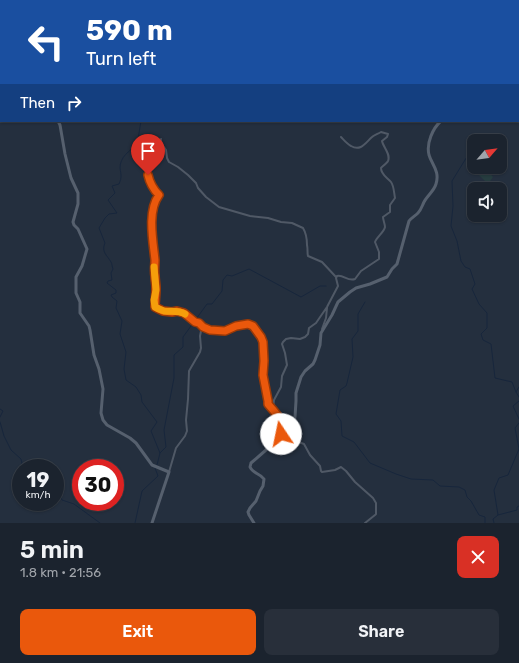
<!DOCTYPE html>
<meta charset="utf-8">
<style>
body{margin:0;font-family:Rubik,sans-serif;background:#282f3a;color:#f1f3f6;height:100vh;display:flex;flex-direction:column;font-size:15px;white-space:nowrap}
*{box-sizing:border-box;margin:0}
p{font-size:13px;color:#a0a4aa}
.icon{flex:none;width:22px;height:22px;fill:none;stroke:currentColor;stroke-width:2;stroke-linecap:round;stroke-linejoin:round}
.map{position:relative;height:523px;overflow:hidden}
.drawer{display:flex;flex-direction:column;background:#1b232e;flex:1}
.drawer>*{flex:none}
.guide{position:absolute;left:0px;top:0px;width:519px;height:122px;box-shadow:0 1px 3px #0004,0 0 0 1px #39404a;background:#1a4fa0;color:#fff;overflow:hidden}
.needle{width:26px;rotate:62deg}
.controls{position:absolute;left:467px;top:134px;display:grid;gap:8px}
.controls a{display:grid;place-items:center;width:40px;height:40px;border-radius:8px;background:#1b232e;box-shadow:0 1px 3px #0004,0 0 0 1px #39404a;font-size:20px}
.speed{position:absolute;left:12px;top:459px;display:flex;gap:8px;font-size:20px;font-weight:700;text-align:center}
.speed>*{display:grid;place-content:center;width:52px;height:52px;border-radius:50%;background:#1b232e;box-shadow:0 1px 3px #0004,0 0 0 1px #39404a;line-height:1}
.speed small{font-size:10px;font-weight:400}
.speed .limit{border:6px solid #d22;background:#fff;color:#111}
.pin{position:absolute;display:grid;place-items:center;width:34px;height:34px;color:#fff;margin:-41px -17px;border-radius:50% 50% 50% 0;rotate:-45deg;box-shadow:0 0 4px #0007}
.pin .icon{rotate:45deg}
.me{position:absolute;width:44px;margin:-22px;rotate:349deg;stroke-linejoin:round;filter:drop-shadow(0 0 3px #0008)}
.turn{display:flex;align-items:center;gap:14px;height:84px;padding:0 20px;font-size:18px}
.turn .icon{width:52px;height:52px;stroke-width:2.5}
.turn b{display:block;font-size:28px;line-height:34px}
.then{display:flex;align-items:center;height:38px;padding:0 20px;background:#0003;gap:8px;font-size:15px}
.round{display:grid;place-items:center;flex:none;width:42px;height:42px;border-radius:8px;background:#282f3a}
.head{display:flex;align-items:center;justify-content:space-between;height:68px;padding:0 20px}
h1{font-size:24px;font-weight:600;line-height:30px}
.button{display:flex;gap:8px;margin-top:auto;padding:8px 20px}
.button a{flex:1;height:46px;border-radius:8px;background:#ea580c;color:#fff;font-size:16px;font-weight:600;line-height:46px;text-align:center}
.button a+a{background:#282f3a;color:#f1f3f6}
.map>svg:first-child{display:block}
</style>
<div class="map">
<svg width="519" height="523" viewBox="0 0 519 523">
<rect width="100%" height="100%" fill="#242f3e"/>
<!-- green -->
<path fill="#263c3f" d="M230 0H456L455 1H231Z
M474 167H485L493 177 488 184 472 168Z"/>
<g fill="none" stroke-linecap="round" stroke-linejoin="round">
<!-- stream -->
<path stroke="#17263c" stroke-width="1" d="M243 1 244 0
M518 93H519
M141 121 137 145C129 151 120 157 120 168 121 175 122 177 119 184L112 186 115 193 108 200 117 213 109 214 105 218 99 228 105 243C101 252 107 255 111 262 112 264 112 266 113 269L111 273 112 280 108 281 107 283 116 290V293L111 295 112 297 117 301 116 308 122 321 120 334 126 352 124 369 126 380 136 387 141 395 142 402 157 422 151 431 160 453 157 465
M473 147 452 181 453 206 451 226 457 241 461 261 465 267 470 269 475 284 472 289 479 304 487 313V328L481 334 483 340 491 344 495 378 512 382 516 392
M365 302 358 314V331L352 339 353 357 347 383 346 386 340 390 336 414 341 421 342 436 354 442 370 463 396 474 411 479 433 480 440 486 459 487 465 490 467 497 471 501 479 515 485 517V523
M519 387 516 392 519 397
M519 401 513 406 519 419
M0 409 3 411 0 417
M0 422 4 436 11 450 21 459 23 468
M160 453 166 447 164 430 174 378V355L183 347V337L207 304H212L222 291 223 280 227 275 232 276 249 269 301 297 320 286H326
M55 490 58 491 62 500 74 504 100 523
M498 515 517 510V507L519 506
M135 523 142 491 158 476 155 468
M494 523 493 519 498 515 494 490 499 478 508 475 519 449 515 428 519 423"/>
<!-- minor -->
<path stroke="#505966" stroke-width="2" d="M161 139C159 141 158 141 157 144 155 149 148 171 148 175 148 184 153 190 159 195 147 211 153 241 155 260 155 265 154 271 155 276 155 280 156 284 156 288 156 294 155 301 155 307L163 311 172 312 177 311 184 313 195 322 199 323 203 327 210 330 225 331 236 326 248 324 253 325 261 337 263 342 264 361 263 375 268 401 273 409
M161 140V143L166 150 167 158 169 162 178 167 188 175 196 183 198 188 206 197 219 207 250 216 268 218 281 222 292 223 303 228C306 233 307 239 307 245 308 249 307 252 308 256L322 262 336 277
M322 329 326 318 327 308
M288 438 304 444 310 455 320 466 321 471 322 472 335 470 341 467 346 471 355 482 373 498 376 503V514L375 515 365 523
M273 445C280 438 285 427 279 417 277 415 275 412 273 409L274 400 281 387 282 376 287 365 285 353 282 344 283 342 286 339 291 338 300 339 305 337 308 334 309 328 316 323 327 307 338 286 336 278 337 276C343 274 348 282 355 279L361 271 379 259V252L375 242C377 237 384 232 385 227 385 224 383 220 383 217L390 212V205L395 198C394 193 394 186 391 182 387 177 381 175 381 168 383 166 387 163 388 161 391 154 383 147 382 141L387 137 388 134 381 132C378 134 374 135 372 137 366 142 361 152 351 146 347 144 344 140 341 137
M169 472 176 448 185 436 187 431 186 420 188 399 189 371 200 352 201 348 200 336 202 326"/>
<!-- major -->
<path stroke="#56606e" stroke-width="3" d="M20 0V1
M518 50H519
M58 121 60 125 65 154 71 178 78 193V204L73 222 74 225 78 229 87 249 82 266 76 277V293L80 302V313L89 326 90 330 94 355 99 369 103 389 101 413 103 420 107 425 130 438 136 443 152 465 169 472 152 523
M254 523 249 515 248 512 250 508 256 501 260 491 263 486 264 479C260 473 253 474 250 467L251 463 266 450 272 446 278 445 288 438 290 435 295 417 296 401V393L301 377 305 371 313 364 315 360 320 345 321 333 332 315 338 302 350 292 356 288 370 284 387 277 392 269 397 264 409 221C411 218 415 216 418 213 421 210 422 206 424 202 427 196 434 191 436 184 440 171 432 165 429 155 426 143 433 128 441 121"/>
</g>
<g fill="none" stroke-linecap="round" stroke-linejoin="round">
<defs>
<path id="route" d="M148 175C150 184 153 189 159 195 147 211 153 241 155 260 155 265 154 271 155 276 155 280 156 284 156 288 156 295 155 301 155 307L163 311 172 312 177 311 184 313 195 322 199 323 203 327 210 330 225 331 236 326 248 324 253 326 261 337 263 342 264 361 263 375 268 401V404C277 415 283 418 281 434"/>
</defs>
<!-- route casing -->
<use href="#route" stroke="#983908" stroke-width="10"/>
<!-- route -->
<use href="#route" stroke="#ea580c" stroke-width="7"/>
<!-- slow -->
<path stroke="#f59e0b" stroke-width="7" d="M154 267 156 290 154 300 155 307C158 309 161 310 164 311 172 312 178 310 185 314"/>
</g>
</svg>
<div class="controls">
<a><svg class="needle" viewBox="-14 -14 28 28"><path d="M0-13l5 13h-10z" fill="#e53935"/><path d="M0 13l5-13h-10z" fill="#a0a4aa"/></svg></a>
<a><svg class="icon" aria-label="sound" viewBox="0 0 24 24"><path d="M4 9h4l5-4v14l-5-4H4zM17 9q2 3 0 6"/></svg></a>
</div>
<div class="speed"><div>19<small>km/h</small></div><div class="limit">30</div></div>
<div class="pin" style="left:148px;top:175px;background:#d93025"><svg class="icon" aria-label="arrive" viewBox="0 0 24 24"><path d="M6 21V4h12l-3 4 3 4H6"/></svg></div>
<svg class="me" style="left:281px;top:434px" viewBox="-20 -20 40 40"><circle r="19" fill="#fff"/><path d="M0-13L10 11 0 6-10 11z" fill="#ea580c"/></svg>
<div class="guide">
<div class="turn"><svg class="icon" aria-label="left" viewBox="0 0 24 24"><path d="M17 20v-9H6M10 6l-5 5 5 5"/></svg><div><b>590 m</b>Turn left</div></div>
<div class="then">Then<svg class="icon" aria-label="right" viewBox="0 0 24 24"><path d="M7 20v-9h11M14 6l5 5-5 5"/></svg></div>
</div>
</div>
<section class="drawer">
<div class="head"><div><h1>5 min</h1><p>1.8 km · 21:56</p></div><a class="round" style="background:#d93025;color:#fff"><svg class="icon" aria-label="close" viewBox="0 0 24 24"><path d="M6 6l12 12M18 6L6 18"/></svg></a></div>
<div class="button"><a>Exit</a><a>Share</a></div>
</section>
